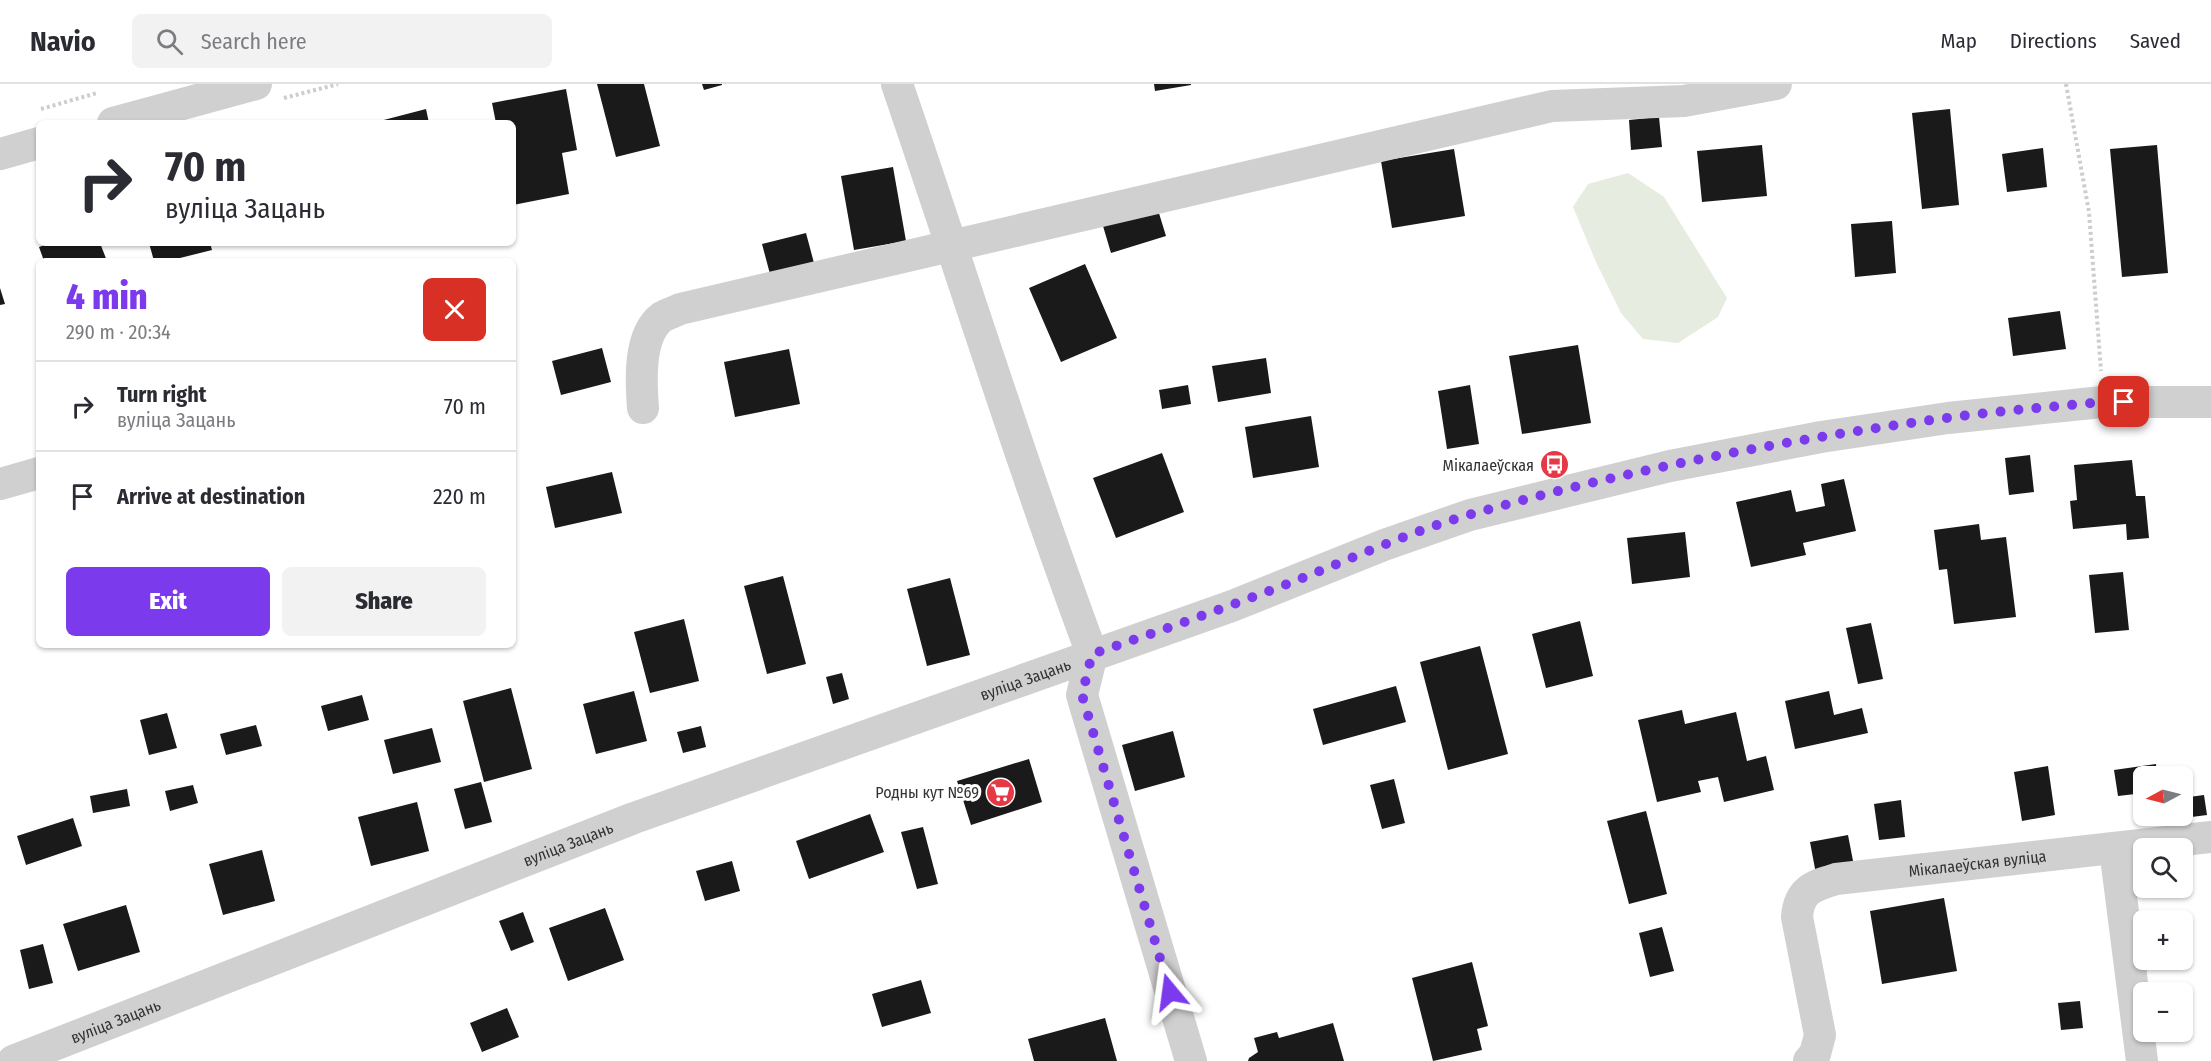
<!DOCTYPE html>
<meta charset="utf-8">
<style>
body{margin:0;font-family:"Fira Sans Condensed",sans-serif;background:#f2f2f3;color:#2b2b33;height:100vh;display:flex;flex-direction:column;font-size:22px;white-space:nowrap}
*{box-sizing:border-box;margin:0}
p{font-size:20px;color:#7c7c81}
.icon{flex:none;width:33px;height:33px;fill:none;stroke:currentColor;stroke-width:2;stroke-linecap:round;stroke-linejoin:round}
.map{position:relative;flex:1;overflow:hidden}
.details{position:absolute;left:36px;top:174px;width:480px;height:390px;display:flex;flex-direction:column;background:#fff;border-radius:9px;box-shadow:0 2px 4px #0004}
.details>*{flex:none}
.hud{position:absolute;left:36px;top:36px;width:480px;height:126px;border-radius:9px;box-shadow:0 2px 4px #0004;background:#fff;color:#2b2b33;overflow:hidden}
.needle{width:39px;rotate:263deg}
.fabs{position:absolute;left:2133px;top:682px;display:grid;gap:12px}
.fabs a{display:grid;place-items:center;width:60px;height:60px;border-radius:9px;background:#fff;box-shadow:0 2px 4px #0004;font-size:30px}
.pin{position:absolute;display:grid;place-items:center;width:51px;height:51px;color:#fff;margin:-26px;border-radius:12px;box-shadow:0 3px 9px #0006}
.me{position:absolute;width:66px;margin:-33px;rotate:344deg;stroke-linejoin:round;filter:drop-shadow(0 0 4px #0008)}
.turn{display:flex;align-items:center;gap:21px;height:126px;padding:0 30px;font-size:27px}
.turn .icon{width:78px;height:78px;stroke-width:2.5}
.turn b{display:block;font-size:42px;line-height:51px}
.round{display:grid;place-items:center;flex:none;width:63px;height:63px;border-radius:9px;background:#f2f2f3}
.head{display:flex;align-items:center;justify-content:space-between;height:102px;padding:0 30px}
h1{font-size:36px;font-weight:800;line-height:45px;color:#7c3aed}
.primary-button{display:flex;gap:12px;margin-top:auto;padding:12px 30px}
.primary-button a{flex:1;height:69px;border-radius:9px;background:#7c3aed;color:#fff;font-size:24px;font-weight:800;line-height:69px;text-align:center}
.primary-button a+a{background:#f2f2f3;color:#2b2b33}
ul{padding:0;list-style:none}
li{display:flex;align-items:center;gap:18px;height:90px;padding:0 30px;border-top:2px solid #e1e1e2}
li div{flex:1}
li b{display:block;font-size:22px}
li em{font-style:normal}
header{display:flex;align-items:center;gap:36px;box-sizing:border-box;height:84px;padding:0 30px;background:#fff;border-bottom:2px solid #e1e1e2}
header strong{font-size:28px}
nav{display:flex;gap:33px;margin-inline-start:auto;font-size:21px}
.search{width:420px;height:54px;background:#f2f2f3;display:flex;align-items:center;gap:15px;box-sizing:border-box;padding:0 21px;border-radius:9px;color:#7c7c81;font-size:22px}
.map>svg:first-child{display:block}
</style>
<header>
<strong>Navio</strong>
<div class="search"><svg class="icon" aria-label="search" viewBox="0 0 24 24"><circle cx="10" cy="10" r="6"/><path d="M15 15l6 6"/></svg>Search here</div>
<nav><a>Map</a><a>Directions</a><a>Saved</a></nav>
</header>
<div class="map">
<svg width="2211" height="977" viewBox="0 0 2211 977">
<rect width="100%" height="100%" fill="#fff"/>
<!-- green -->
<path fill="#e6ecdf" d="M1628 89 1664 113 1727 214 1718 233 1678 259 1643 255 1621 229 1596 178 1573 123 1588 100Z"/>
<!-- building -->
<path fill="#1a1a1a" d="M597 0H644L660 62 616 73Z
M702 0H722V1L704 6Z
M1154 0H1191V1L1155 7Z
M566 5 577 66 562 69 569 110 513 121V39H496L492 19Z
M426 25 429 39H376V38Z
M1950 25 1959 121 1922 125 1912 29Z
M1659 33 1662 63 1631 66 1629 36Z
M1762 61 1767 112 1702 118 1697 67Z
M2157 61 2168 189 2122 193 2110 65Z
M2043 64 2047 103 2007 108 2002 70Z
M1454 65 1465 132 1392 144 1381 77Z
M893 83 906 157 854 166 841 92Z
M1158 126 1166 152 1111 169 1103 142Z
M1892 137 1896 189 1855 193 1851 140Z
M806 149 814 179 770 190 762 160Z
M51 159H100L107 177H44L39 163Z
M149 159H210L212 166 168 177H154Z
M1085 180 1117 254 1061 278 1029 204Z
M0 204 5 220 0 221Z
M2060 227 2066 265 2013 272 2008 234Z
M1578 261 1591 339 1522 350 1509 272Z
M602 264 611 298 561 311 552 277Z
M789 265 800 320 735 333 724 278Z
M1266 274 1271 309 1218 318 1212 282Z
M1188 301 1191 320 1162 325 1159 306Z
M1470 301 1479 360 1447 365 1438 307Z
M1311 332 1319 383 1253 394 1245 343Z
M1162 369 1184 428 1116 454 1093 394Z
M2030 371 2034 408 2009 411 2005 374Z
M2132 376 2136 412H2145L2149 454 2127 456 2126 440 2073 445 2070 417 2077 416 2074 381Z
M612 388 622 429 555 444 546 403Z
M1844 395 1856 447 1803 459 1806 471 1751 483 1736 418 1791 406 1796 428 1825 422 1821 400Z
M1979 440 1981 456 2006 453 2016 533 1954 540 1947 485 1939 486 1934 446Z
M1685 448 1690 493 1632 500 1627 454Z
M2123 488 2129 546 2095 549 2089 491Z
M783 492 806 580 767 590 744 502Z
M950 494 970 571 927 582 907 505Z
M684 535 699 597 650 609 634 548Z
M1580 537 1593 592 1546 604 1532 550Z
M1871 539 1883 595 1858 600 1846 544Z
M1480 562 1508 670 1448 686 1420 578Z
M842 589 849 615 833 620 826 593Z
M1396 602 1406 638 1323 661 1313 625Z
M511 604 532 685 484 698 463 617Z
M634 607 647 657 596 670 583 620Z
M1829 607 1834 631 1862 624 1868 649 1795 665 1785 617Z
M362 611 369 636 328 647 321 622Z
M1682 626 1685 640 1736 628 1747 677 1766 672 1774 706 1724 718 1718 693 1698 697 1701 708 1657 718 1638 636Z
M167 629 177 664 149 671 140 636Z
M256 641 262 662 226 671 220 650Z
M701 642 706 663 683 669 677 648Z
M432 644 441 678 393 690 384 656Z
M1173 647 1185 693 1135 707 1122 661Z
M1029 675 1042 718 971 741 957 697Z
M2156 680 2157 693H2144V709L2118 712 2114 686Z
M2048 682 2055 731 2022 737 2014 688Z
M1394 695 1405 739 1382 745 1370 701Z
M481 698 492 738 465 745 454 705Z
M193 701 198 719 170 727 165 707Z
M127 705 130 722 93 729 90 712Z
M2204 711 2207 731 2176 735 2175 732H2182V714Z
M1901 716 1905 753 1879 756 1874 720Z
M417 718 429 767 371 782 358 733Z
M1646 727 1667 810 1629 820 1607 737Z
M870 730 884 768 809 795 796 757Z
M73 734 82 762 26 781 17 752Z
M923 743 938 800 917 805 901 748Z
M1848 751 1854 782 1816 790 1810 758Z
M262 766 275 817 223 831 209 780Z
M732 777 740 807 705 817 696 787Z
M1944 814 1957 887 1882 900 1870 827Z
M126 821 140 868 78 887 63 840Z
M605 824 624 876 568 897 549 844Z
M523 828 534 858 511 867 499 837Z
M1662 843 1674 887 1650 893 1639 849Z
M43 860 53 899 29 905 20 866Z
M1472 878 1488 942 1477 945 1482 966 1433 977 1412 894Z
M921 896 931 929 882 943 872 910Z
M2080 917 2083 944 2061 946 2058 919Z
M507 924 519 953 482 968 470 939Z
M1105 934 1117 977H1034L1028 955Z
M1333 939 1344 977H1248L1249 974 1258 968 1254 954 1277 948 1279 954Z"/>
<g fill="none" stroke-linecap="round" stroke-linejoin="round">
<!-- path -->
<path stroke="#cdcdcd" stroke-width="4" stroke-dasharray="3 3" stroke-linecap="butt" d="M2066 0 2089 128 2101 287
M284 14 338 0
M41 25 97 9"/>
<!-- minor -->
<g stroke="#d0d0d0" stroke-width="32">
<path d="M897 0C962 190 1022 382 1092 570"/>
<path d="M113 39 256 0"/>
<path d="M0 70 39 59"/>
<path d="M643 324C641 298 638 251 662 233 667 230 674 228 680 225L1552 22 1684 17 1776 0"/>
<path d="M0 400 39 389"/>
<path d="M1092 570 1082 611 1191 977"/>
<path d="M2115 765 2142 977"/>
<path id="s1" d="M13 977 634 734 1232 522 1384 461 1470 431 1670 382 1821 353 1948 334 2102 318H2211"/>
<path id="s2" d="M1809 977 1815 970 1820 951 1797 833C1799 806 1813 802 1836 795L2211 753"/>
</g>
</g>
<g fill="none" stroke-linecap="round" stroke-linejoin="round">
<!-- route -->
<path stroke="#7c3aed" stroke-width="10" stroke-dasharray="0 18" d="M1170 908 1082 611 1092 570C1160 547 1228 523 1295 497 1353 474 1412 447 1472 430 1627 386 1786 356 1946 334 1998 327 2050 323 2103 318H2124"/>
</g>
<!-- icons -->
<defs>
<symbol id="bus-disc" viewBox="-11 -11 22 22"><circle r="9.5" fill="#e63946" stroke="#fff"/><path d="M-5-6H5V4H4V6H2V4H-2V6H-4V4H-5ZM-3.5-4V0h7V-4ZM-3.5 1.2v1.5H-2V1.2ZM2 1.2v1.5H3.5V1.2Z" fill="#fff"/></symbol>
<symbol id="supermarket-disc" viewBox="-11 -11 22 22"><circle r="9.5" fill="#e63946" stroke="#fff"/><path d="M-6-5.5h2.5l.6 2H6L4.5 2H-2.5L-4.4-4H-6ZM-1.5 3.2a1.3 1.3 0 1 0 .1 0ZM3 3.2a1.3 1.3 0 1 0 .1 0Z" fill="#fff"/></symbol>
</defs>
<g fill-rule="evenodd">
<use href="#bus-disc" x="1538" y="364" width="33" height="33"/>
<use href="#supermarket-disc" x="984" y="692" width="33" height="33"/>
</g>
<g text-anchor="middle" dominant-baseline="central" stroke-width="6" stroke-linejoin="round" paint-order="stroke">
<!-- poi labels -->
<g font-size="16" fill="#333" stroke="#fff" text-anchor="end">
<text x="1534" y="381">Мікалаеўская</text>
<text x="979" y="708">Родны кут №69</text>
</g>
<!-- street labels -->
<g font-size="16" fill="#333" stroke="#fff">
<text stroke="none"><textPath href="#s1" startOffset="1082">вуліца Зацань</textPath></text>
<text stroke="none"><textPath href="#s1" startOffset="596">вуліца Зацань</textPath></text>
<text stroke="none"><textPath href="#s2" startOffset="351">Мікалаеўская вуліца</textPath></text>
<text stroke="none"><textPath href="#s1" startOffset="110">вуліца Зацань</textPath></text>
</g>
</g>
</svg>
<div class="fabs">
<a><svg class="needle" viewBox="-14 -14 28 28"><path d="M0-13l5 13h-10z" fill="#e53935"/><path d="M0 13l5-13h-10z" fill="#7c7c81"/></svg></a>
<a><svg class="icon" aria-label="search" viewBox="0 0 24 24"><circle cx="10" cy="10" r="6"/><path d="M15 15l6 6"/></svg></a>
<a>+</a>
<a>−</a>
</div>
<div class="pin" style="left:2124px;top:318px;background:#d93025"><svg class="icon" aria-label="arrive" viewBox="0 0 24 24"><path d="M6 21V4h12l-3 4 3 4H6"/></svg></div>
<svg class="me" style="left:1170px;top:908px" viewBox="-20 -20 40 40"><path d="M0-17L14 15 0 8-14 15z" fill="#7c3aed" stroke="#fff" stroke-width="4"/></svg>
<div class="hud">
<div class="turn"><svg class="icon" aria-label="right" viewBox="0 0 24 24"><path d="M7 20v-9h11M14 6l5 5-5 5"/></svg><div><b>70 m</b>вуліца Зацань</div></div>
</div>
<section class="details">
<div class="head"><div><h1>4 min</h1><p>290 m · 20:34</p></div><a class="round" style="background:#d93025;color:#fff"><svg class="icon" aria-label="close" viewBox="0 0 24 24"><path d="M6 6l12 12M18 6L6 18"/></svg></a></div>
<ul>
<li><svg class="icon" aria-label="right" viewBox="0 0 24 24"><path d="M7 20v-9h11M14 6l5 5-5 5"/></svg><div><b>Turn right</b><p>вуліца Зацань</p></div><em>70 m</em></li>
<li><svg class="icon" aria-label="arrive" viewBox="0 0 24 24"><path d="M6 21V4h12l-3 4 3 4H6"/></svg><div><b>Arrive at destination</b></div><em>220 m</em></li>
</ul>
<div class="primary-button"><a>Exit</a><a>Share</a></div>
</section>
</div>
